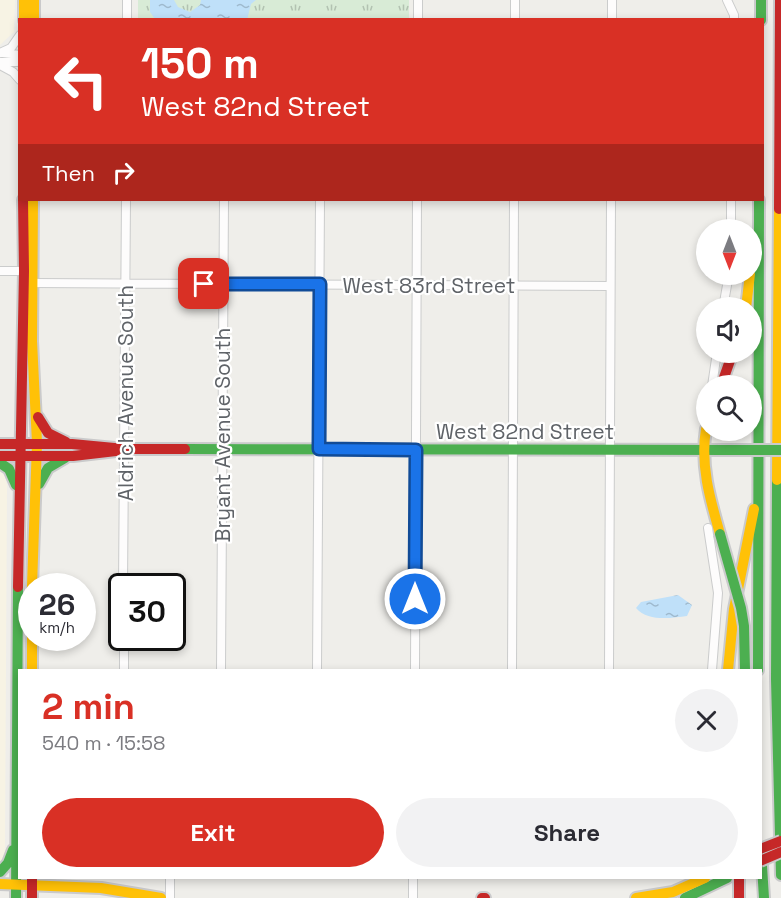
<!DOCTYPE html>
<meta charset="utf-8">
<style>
body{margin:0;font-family:"Space Grotesk",sans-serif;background:#f2f2f3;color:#2b2b33;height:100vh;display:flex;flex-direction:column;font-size:22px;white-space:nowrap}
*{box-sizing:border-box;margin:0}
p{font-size:20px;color:#7c7c81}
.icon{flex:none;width:33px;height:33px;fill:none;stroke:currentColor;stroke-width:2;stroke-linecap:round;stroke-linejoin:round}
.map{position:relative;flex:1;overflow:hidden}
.panel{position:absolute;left:18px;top:669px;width:744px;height:210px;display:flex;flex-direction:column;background:#fff;border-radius:0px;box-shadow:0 3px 9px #0003}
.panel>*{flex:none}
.banner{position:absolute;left:18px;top:18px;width:746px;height:183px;border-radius:0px;box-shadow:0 3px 9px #0003;background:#d93025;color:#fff;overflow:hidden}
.needle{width:39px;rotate:180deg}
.tools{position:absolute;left:696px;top:219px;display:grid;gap:12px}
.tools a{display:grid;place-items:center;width:66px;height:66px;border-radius:50%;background:#fff;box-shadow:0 3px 9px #0003;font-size:30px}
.speed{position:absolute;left:18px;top:573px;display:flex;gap:12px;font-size:30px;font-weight:700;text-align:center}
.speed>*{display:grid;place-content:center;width:78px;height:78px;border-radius:50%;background:#fff;box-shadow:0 3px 9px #0003;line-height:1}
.speed small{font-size:15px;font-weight:400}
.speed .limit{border:3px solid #111;border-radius:9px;background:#fff;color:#111}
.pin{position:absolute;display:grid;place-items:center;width:51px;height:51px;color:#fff;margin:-26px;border-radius:12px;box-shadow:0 3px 9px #0006}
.me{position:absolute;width:66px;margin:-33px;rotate:0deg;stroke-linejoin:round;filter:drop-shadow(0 0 4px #0008)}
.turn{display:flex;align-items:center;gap:21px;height:126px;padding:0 24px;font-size:27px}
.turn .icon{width:78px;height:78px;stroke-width:2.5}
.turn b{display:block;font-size:42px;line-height:51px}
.then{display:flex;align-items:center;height:57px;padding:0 24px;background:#0003;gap:12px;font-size:22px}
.round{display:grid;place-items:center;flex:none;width:63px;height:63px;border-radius:32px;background:#f2f2f3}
.head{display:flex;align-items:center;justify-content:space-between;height:102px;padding:0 24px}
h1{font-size:36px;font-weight:600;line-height:45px;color:#d93025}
.action{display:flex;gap:12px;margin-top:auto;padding:12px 24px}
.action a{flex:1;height:69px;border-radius:36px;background:#d93025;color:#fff;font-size:24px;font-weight:600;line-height:69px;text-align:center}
.action a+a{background:#f2f2f3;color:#2b2b33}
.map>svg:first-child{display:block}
</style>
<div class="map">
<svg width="781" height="898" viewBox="0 0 781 898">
<defs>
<pattern id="park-tufts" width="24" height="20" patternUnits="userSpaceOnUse" patternTransform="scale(1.5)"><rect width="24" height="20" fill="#d8ebd6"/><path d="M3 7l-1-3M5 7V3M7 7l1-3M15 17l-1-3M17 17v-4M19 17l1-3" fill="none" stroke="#b2c2b1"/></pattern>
<pattern id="water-ripples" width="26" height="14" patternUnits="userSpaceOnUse" patternTransform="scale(1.5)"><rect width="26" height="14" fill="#bfe0f9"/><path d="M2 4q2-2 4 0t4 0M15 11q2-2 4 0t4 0" fill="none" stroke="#9eb9cd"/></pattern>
</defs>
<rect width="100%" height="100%" fill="#efeeea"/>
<!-- commercial -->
<path fill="#f7f3e4" d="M0 0H15L14 32 0 45Z
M0 471 5 476 7 485 5 852 0 865Z"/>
<!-- park -->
<path fill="url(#park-tufts)" d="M138 0H409V19L138 20Z"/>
<!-- water -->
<path fill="url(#water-ripples)" d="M150 0H174L178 7 190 12 200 5 201 0H256L251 4 247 20 155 19 150 12Z
M678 595 692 605 687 616C671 618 648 622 636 608L641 602Z"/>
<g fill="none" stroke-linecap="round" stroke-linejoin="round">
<defs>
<path id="street" d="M727 0 734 15V20
M127 20V0
M418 20V0
M515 20V0
M612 20V0
M0 53 11 48 20 35
M3 53 20 55
M0 62H17L20 60
M0 65 13 72 20 80
M731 230V200
M0 271H24
M33 283 610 286
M723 308 729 274
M712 386 717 352
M708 528 718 593 712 670
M123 586 126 200
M124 638V670
M221 670 224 200
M317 670 320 200
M415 670 417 200
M512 670 514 200
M609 670 611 200
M170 898V878
M413 898V878"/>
<path id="fast" d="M761 0V20
M185 449 730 450
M0 463 9 469 16 485
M777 480 776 679 781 875
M39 484 48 468 65 458
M758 670 759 200
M761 850 764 898
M0 872 8 863 13 850
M16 898 18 587
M685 898 727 878"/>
<path id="slow" d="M24 0V20
M34 0V20
M746 308 750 274
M706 429C700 465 710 499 720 534
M777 480 779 209
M32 586 37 443 32 341 33 200
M32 638V670
M728 670 734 609 754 509
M0 884 101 888 161 898
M636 898 673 892 705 878"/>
<path id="jam" d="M779 209 780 0
M721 386 733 352
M38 417 48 433 66 442
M0 444H72L125 449H185
M0 456H73L116 451
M18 587 24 271 23 200
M32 878V898
M739 878V898
M482 898H485"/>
</defs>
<!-- street casing -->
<use href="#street" stroke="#cbcccc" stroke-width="10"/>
<!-- fast casing -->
<use href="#fast" stroke="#cacacb" stroke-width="14"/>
<!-- slow casing -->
<use href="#slow" stroke="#cacacb" stroke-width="14"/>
<!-- jam casing -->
<use href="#jam" stroke="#cacacb" stroke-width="14"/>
<!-- street -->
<use href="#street" stroke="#fdfcfc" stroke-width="8"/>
<!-- fast -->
<use href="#fast" stroke="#4caf50" stroke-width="10"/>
<!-- slow -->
<use href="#slow" stroke="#ffc107" stroke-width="10"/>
<!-- jam -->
<use href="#jam" stroke="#c62828" stroke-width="10"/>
<defs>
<path id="fast-bridge" d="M730 450H781
M720 534 741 608 744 626 745 670"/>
<path id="jam-bridge" d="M760 849 781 841
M760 861 781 852"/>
</defs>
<!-- fast-bridge casing -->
<use href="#fast-bridge" stroke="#cacacb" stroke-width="14" stroke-linecap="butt"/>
<!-- jam-bridge casing -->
<use href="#jam-bridge" stroke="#cacacb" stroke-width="14" stroke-linecap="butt"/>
<!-- fast-bridge -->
<use href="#fast-bridge" stroke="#4caf50" stroke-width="10"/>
<!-- jam-bridge -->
<use href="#jam-bridge" stroke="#c62828" stroke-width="10"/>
</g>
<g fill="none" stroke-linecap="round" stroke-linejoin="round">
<defs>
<path id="route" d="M204 284H320L319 449 416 450 415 599"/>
</defs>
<!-- route casing -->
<use href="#route" stroke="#114b97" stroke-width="15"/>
<!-- route -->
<use href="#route" stroke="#1a73e8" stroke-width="10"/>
</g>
<g text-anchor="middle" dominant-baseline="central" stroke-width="4.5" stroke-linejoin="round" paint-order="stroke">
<!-- street labels -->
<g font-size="21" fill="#5f6368" stroke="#fff">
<text x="429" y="285">West 83rd Street</text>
<text transform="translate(125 393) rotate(-90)">Aldrich Avenue South</text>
<text x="525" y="431">West 82nd Street</text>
<text transform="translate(222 435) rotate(-90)">Bryant Avenue South</text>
</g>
</g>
</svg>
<div class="tools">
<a><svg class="needle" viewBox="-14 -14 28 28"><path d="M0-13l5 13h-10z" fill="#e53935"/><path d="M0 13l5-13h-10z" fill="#7c7c81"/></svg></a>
<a><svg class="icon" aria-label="sound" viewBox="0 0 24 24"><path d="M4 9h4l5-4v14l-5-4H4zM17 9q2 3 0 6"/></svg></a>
<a><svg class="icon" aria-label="search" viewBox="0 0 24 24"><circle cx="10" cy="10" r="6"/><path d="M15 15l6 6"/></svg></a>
</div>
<div class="speed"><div>26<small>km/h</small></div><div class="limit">30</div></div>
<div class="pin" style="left:204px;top:284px;background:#d93025"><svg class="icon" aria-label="arrive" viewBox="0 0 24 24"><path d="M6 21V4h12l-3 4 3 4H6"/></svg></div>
<svg class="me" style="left:415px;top:599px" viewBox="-20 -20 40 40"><circle r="17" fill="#1a73e8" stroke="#fff" stroke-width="3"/><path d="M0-11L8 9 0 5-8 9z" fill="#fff"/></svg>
<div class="banner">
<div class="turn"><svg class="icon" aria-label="left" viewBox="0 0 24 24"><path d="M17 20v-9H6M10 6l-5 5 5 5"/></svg><div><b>150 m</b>West 82nd Street</div></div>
<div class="then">Then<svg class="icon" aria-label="right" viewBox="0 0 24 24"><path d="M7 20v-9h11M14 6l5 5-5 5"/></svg></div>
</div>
<section class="panel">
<div class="head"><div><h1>2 min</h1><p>540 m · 15:58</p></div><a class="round"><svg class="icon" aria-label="close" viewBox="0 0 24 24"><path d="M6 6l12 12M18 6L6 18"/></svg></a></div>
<div class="action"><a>Exit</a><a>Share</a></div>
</section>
</div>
